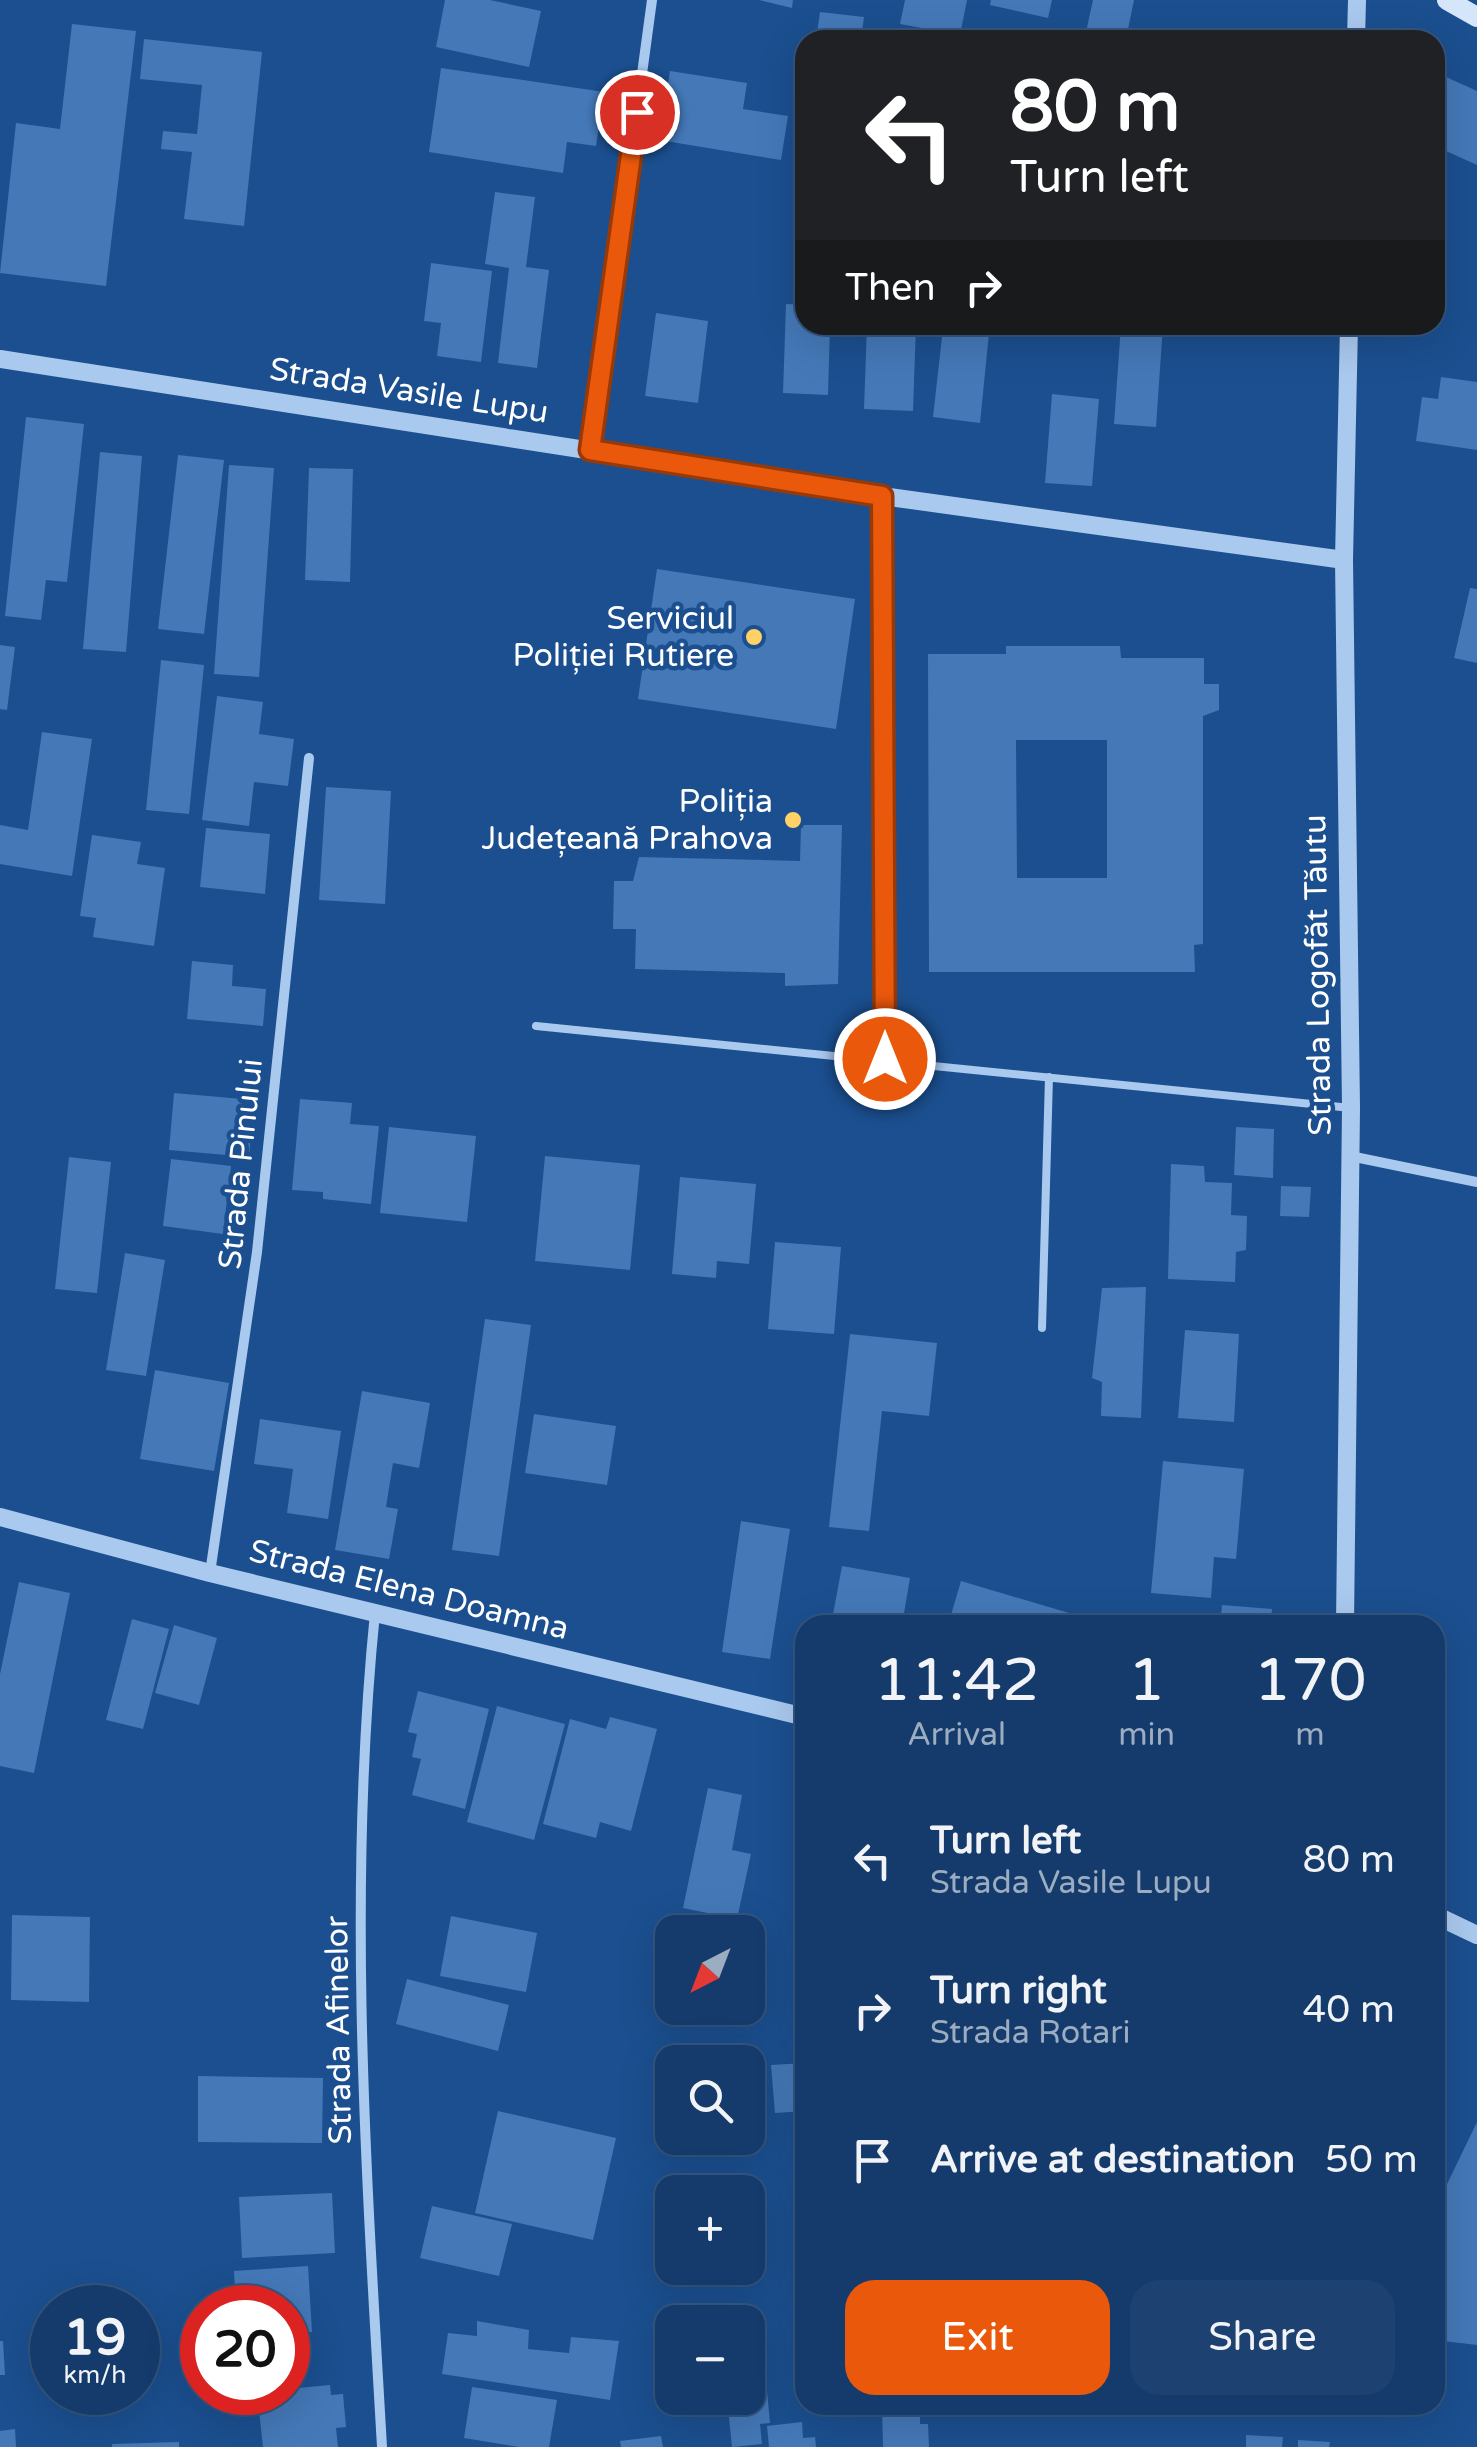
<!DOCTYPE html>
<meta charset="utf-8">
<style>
body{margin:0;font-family:"Varela Round",sans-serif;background:#1d4271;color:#f1f3f6;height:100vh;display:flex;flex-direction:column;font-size:38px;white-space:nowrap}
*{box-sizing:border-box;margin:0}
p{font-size:32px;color:#9dadc1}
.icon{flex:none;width:55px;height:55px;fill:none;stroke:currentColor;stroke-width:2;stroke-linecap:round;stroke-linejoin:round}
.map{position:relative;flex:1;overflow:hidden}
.sheet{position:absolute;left:795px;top:1615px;width:650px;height:800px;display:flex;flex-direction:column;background:#143b6b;border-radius:30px;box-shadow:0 10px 40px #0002,0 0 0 2px #33557e}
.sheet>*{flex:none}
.hud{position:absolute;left:795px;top:30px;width:650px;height:305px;border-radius:30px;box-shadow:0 10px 40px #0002,0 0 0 2px #33557e;background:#202124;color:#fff;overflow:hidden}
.needle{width:65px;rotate:222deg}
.controls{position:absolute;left:655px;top:1915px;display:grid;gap:20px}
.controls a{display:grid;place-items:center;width:110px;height:110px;border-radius:20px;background:#143b6b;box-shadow:0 10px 40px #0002,0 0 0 2px #33557e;font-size:50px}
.speed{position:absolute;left:30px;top:2285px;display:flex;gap:20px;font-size:50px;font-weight:700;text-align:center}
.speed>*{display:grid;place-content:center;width:130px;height:130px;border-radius:50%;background:#143b6b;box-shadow:0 10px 40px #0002,0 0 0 2px #33557e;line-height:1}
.speed small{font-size:25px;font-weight:400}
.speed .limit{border:15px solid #d22;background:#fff;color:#111}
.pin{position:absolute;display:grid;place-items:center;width:85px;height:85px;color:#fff;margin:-42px;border:5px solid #fff;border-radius:50%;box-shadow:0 2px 10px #0007}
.me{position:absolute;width:110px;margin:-55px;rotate:0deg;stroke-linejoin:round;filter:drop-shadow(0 0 8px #0008)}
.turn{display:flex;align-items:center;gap:35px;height:210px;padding:0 50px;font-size:45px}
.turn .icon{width:130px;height:130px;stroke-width:2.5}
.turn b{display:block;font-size:70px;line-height:85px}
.then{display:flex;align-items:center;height:95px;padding:0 50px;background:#0003;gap:20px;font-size:38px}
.eta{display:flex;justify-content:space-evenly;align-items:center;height:170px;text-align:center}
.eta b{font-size:60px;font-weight:600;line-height:70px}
.cta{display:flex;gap:20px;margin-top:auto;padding:20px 50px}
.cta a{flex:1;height:115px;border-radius:30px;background:#ea580c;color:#fff;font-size:40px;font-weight:600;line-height:115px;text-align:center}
.cta a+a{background:#1d4271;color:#f1f3f6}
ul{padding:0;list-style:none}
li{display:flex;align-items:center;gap:30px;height:150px;padding:0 50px}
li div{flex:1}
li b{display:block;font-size:38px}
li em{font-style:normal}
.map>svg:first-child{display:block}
</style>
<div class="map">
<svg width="1477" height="2447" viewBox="0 0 1477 2447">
<rect width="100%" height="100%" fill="#1b4f8f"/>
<!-- building -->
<path fill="#4478b7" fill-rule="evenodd" d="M445 0H490L541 11 529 67 436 47Z
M759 0H793L792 8Z
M905 0H967L960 35 900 24Z
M991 0H1052L1048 18 990 5Z
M1093 0H1134L1126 39 1086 32Z
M820 12 864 17 861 40H816Z
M72 24 136 31 106 286 0 273 16 123 60 129Z
M144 39 262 52 244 226 184 219 192 152 161 149 163 131 197 134 202 85 140 79Z
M441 68 604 92 596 146 567 142 563 173 429 152Z
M670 71 747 83 743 109 788 116 781 160 659 140Z
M1435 72 1477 91V165L1435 146Z
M495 192 535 197 526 267 549 270 537 368 498 363 509 268 485 264Z
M431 263 492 271 481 362 437 356 441 323 424 321Z
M786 304 805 305V325H830L828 395 783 393Z
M656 313 708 321 698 403 645 396Z
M867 325H916L913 411 864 409Z
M1121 325H1163L1156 427 1114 424Z
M943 328 989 333 980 423 933 417Z
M1441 377 1477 382V450L1416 441 1422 397 1438 399Z
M1052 394 1099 399 1092 486 1045 483Z
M26 417 84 424 67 582 46 580 41 620 5 616Z
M100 452 142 456 126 652 83 649Z
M178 455 224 460 204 634 158 629Z
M229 465 274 468 259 677 214 674Z
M309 468 353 469 350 582 305 580Z
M657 569 855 599 836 729 638 699Z
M1470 588 1477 589V663L1454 658Z
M0 645 15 647 7 710 0 709Z
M1006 646H1120L1121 658H1204V684H1219V710L1203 716V944L1194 945 1195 972H929L928 654H1006ZM1016 740H1107V878H1017Z
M161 660 204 665 189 814 146 810Z
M217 696 263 702 259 734 294 739 288 786 254 782 249 826 202 820Z
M42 732 92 739 72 876 0 864V825L28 830Z
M326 787 391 791 385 904 319 900Z
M801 825H842L838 984 785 986V973L635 969 636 929H613L614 881H633L639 857 800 861Z
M206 828 270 834 265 894 200 887Z
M92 835 141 842 137 864 165 868 154 946 93 937 96 918 80 916Z
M192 961 233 965 232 986 266 989 263 1026 187 1019Z
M174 1093 254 1100 249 1157 169 1150Z
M300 1099 352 1103 350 1124 379 1126 371 1204 323 1199V1192L292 1190Z
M389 1127 476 1136 467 1222 380 1213Z
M1236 1127 1274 1129 1273 1178 1234 1175Z
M545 1156 640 1165 630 1270 535 1261Z
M69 1157 111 1162 97 1293 55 1289Z
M171 1159 231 1166 223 1234 163 1226Z
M1171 1164 1204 1166 1205 1182 1232 1183 1231 1215 1247 1216 1246 1250 1236 1252 1235 1282 1168 1279Z
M680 1177 756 1184 749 1264 717 1261 716 1278 672 1274Z
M1281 1186 1311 1187 1309 1217 1280 1216Z
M775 1242 841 1247 834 1334 768 1329Z
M125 1253 165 1260 146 1376 106 1370Z
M1146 1287 1141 1418 1101 1416 1102 1382 1092 1378 1102 1288Z
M485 1319 531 1325 499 1556 452 1550Z
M1185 1330 1239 1334 1234 1422 1178 1418Z
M850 1334 937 1343 929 1416 882 1411 869 1531 829 1527Z
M155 1370 229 1383 214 1471 140 1459Z
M362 1391 430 1403 419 1468 393 1463 386 1507 398 1509 389 1559 335 1550Z
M534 1414 616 1426 607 1485 525 1473Z
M260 1419 341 1431 328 1519 287 1513 293 1469 254 1464Z
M1163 1461 1244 1469 1236 1559 1214 1557 1211 1598 1151 1593Z
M741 1521 790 1529 770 1659 722 1652Z
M842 1566 910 1578 902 1625H831Z
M961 1581 1106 1624V1625H948Z
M19 1582 70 1593 34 1773 0 1766V1674Z
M1222 1605 1272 1609 1271 1625H1220Z
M132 1619 169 1629 143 1729 106 1720Z
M174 1625 217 1638 199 1705 155 1693Z
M418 1691 489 1709 465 1809 412 1795 421 1759 412 1757 417 1734 408 1732Z
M497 1706 565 1724 534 1840 467 1822Z
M610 1717 657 1729 631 1831 600 1822 596 1838 543 1824 570 1719 606 1729Z
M708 1788 742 1795 732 1850 751 1854 737 1919 683 1908Z
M12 1915 90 1917 89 2002 11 2000Z
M451 1916 537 1933 526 1992 440 1976Z
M407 1979 509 2005 498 2051 396 2024Z
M805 2063V2111L775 2113 771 2065Z
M198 2076 323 2078 322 2143 198 2142Z
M498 2111 616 2138 593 2240 475 2213Z
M1477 2122V2345L1435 2340V2209Z
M332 2193 335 2253 242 2258 239 2197Z
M432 2206 512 2224 499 2276 420 2258Z
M308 2266 312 2332 288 2334V2308H236L234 2271Z
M477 2321 529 2330 528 2349 569 2353 571 2337 619 2341 610 2400 442 2374 448 2333 477 2336Z
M761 2326 770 2423 760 2424 762 2444 732 2447 727 2398H748V2327Z
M0 2341H3L5 2375H0Z
M330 2385 331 2395 343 2394 346 2427 336 2428 338 2447H263L257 2392H288V2389Z
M472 2387 557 2400 549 2447H519L464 2438Z
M882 2405H920V2424H928L929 2447H883Z
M802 2422 803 2438 815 2437 816 2447H769L767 2426Z
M15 2429 16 2447H0V2431Z
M1246 2435 1283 2437 1282 2447H1246Z
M661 2436 663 2447H621L620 2441Z
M1298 2440 1330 2442 1329 2447H1298Z
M179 2442V2447H112V2444Z"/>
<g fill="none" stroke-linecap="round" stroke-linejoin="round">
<!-- service -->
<path stroke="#a9c9ee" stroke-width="8" d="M882 496 885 1059
M536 1026 1351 1108
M1042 1328 1049 1077"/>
<!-- minor -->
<path stroke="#a9c9ee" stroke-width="10" d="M591 450 652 0
M1350 1156 1477 1182
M210 1573 257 1252 309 758
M375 1613C347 1889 366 2170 382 2447"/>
<!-- tertiary -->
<path stroke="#a9c9ee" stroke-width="18" d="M1356 40 1357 0
M0 359 882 496 1344 560
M0 1517 210 1573 805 1717
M1345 1625 1351 1108 1344 560 1349 325
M1435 1915 1477 1935"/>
<!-- secondary -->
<path stroke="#d6e6fa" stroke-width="20" d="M1447 0 1477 17"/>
</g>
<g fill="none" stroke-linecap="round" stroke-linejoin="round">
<defs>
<path id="route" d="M637 112 590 450 882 496 885 1059"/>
</defs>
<!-- route casing -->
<use href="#route" stroke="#983908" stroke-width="25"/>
<!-- route -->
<use href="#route" stroke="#ea580c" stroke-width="18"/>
</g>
<!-- markers -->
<g fill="#ffd166" stroke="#1b4f8f" stroke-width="4">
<circle cx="754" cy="637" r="10"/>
<circle cx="793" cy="820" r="10"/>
</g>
<g text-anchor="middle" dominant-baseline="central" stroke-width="9" stroke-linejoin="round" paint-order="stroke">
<!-- street labels -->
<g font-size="32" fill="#fff" stroke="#1b4f8f">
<text transform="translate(409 391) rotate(9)">Strada Vasile Lupu</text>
<text transform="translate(1318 975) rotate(-91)">Strada Logofăt Tăutu</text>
<text transform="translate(241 1164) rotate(-84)">Strada Pinului</text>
<text transform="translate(409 1590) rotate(14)">Strada Elena Doamna</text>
<text transform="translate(339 2030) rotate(-91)">Strada Afinelor</text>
</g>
<!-- poi labels -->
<g font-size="32" fill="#fff" stroke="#1b4f8f" text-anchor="end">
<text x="734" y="619">Serviciul<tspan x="734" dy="37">Poliției Rutiere</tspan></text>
<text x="773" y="802">Poliția<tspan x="773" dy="37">Județeană Prahova</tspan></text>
</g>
</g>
</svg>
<div class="controls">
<a><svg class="needle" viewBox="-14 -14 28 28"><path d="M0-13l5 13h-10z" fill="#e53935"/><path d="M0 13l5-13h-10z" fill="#9dadc1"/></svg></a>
<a><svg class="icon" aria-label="search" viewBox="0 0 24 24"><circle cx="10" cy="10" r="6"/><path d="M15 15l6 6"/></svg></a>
<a>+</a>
<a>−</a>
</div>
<div class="speed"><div>19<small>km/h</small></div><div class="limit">20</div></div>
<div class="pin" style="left:637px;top:112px;background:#d93025"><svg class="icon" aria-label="arrive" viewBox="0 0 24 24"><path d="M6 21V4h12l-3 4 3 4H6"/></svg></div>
<svg class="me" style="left:885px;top:1059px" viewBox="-20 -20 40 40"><circle r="17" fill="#ea580c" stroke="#fff" stroke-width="3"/><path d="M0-11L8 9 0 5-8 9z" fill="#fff"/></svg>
<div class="hud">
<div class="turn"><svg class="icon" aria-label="left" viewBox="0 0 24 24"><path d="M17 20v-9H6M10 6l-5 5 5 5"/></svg><div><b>80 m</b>Turn left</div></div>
<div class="then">Then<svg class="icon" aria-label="right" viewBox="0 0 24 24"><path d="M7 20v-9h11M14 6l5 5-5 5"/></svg></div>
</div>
<section class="sheet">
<div class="eta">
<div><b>11:42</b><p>Arrival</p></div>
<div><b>1</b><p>min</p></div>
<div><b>170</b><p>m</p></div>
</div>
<ul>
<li><svg class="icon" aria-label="left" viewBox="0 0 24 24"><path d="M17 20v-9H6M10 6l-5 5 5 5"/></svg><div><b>Turn left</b><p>Strada Vasile Lupu</p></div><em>80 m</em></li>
<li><svg class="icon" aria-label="right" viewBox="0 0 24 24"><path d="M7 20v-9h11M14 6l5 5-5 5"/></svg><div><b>Turn right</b><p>Strada Rotari</p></div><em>40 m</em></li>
<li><svg class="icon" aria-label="arrive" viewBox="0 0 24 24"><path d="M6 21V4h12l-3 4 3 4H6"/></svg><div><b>Arrive at destination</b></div><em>50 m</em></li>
</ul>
<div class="cta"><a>Exit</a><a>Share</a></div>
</section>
</div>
